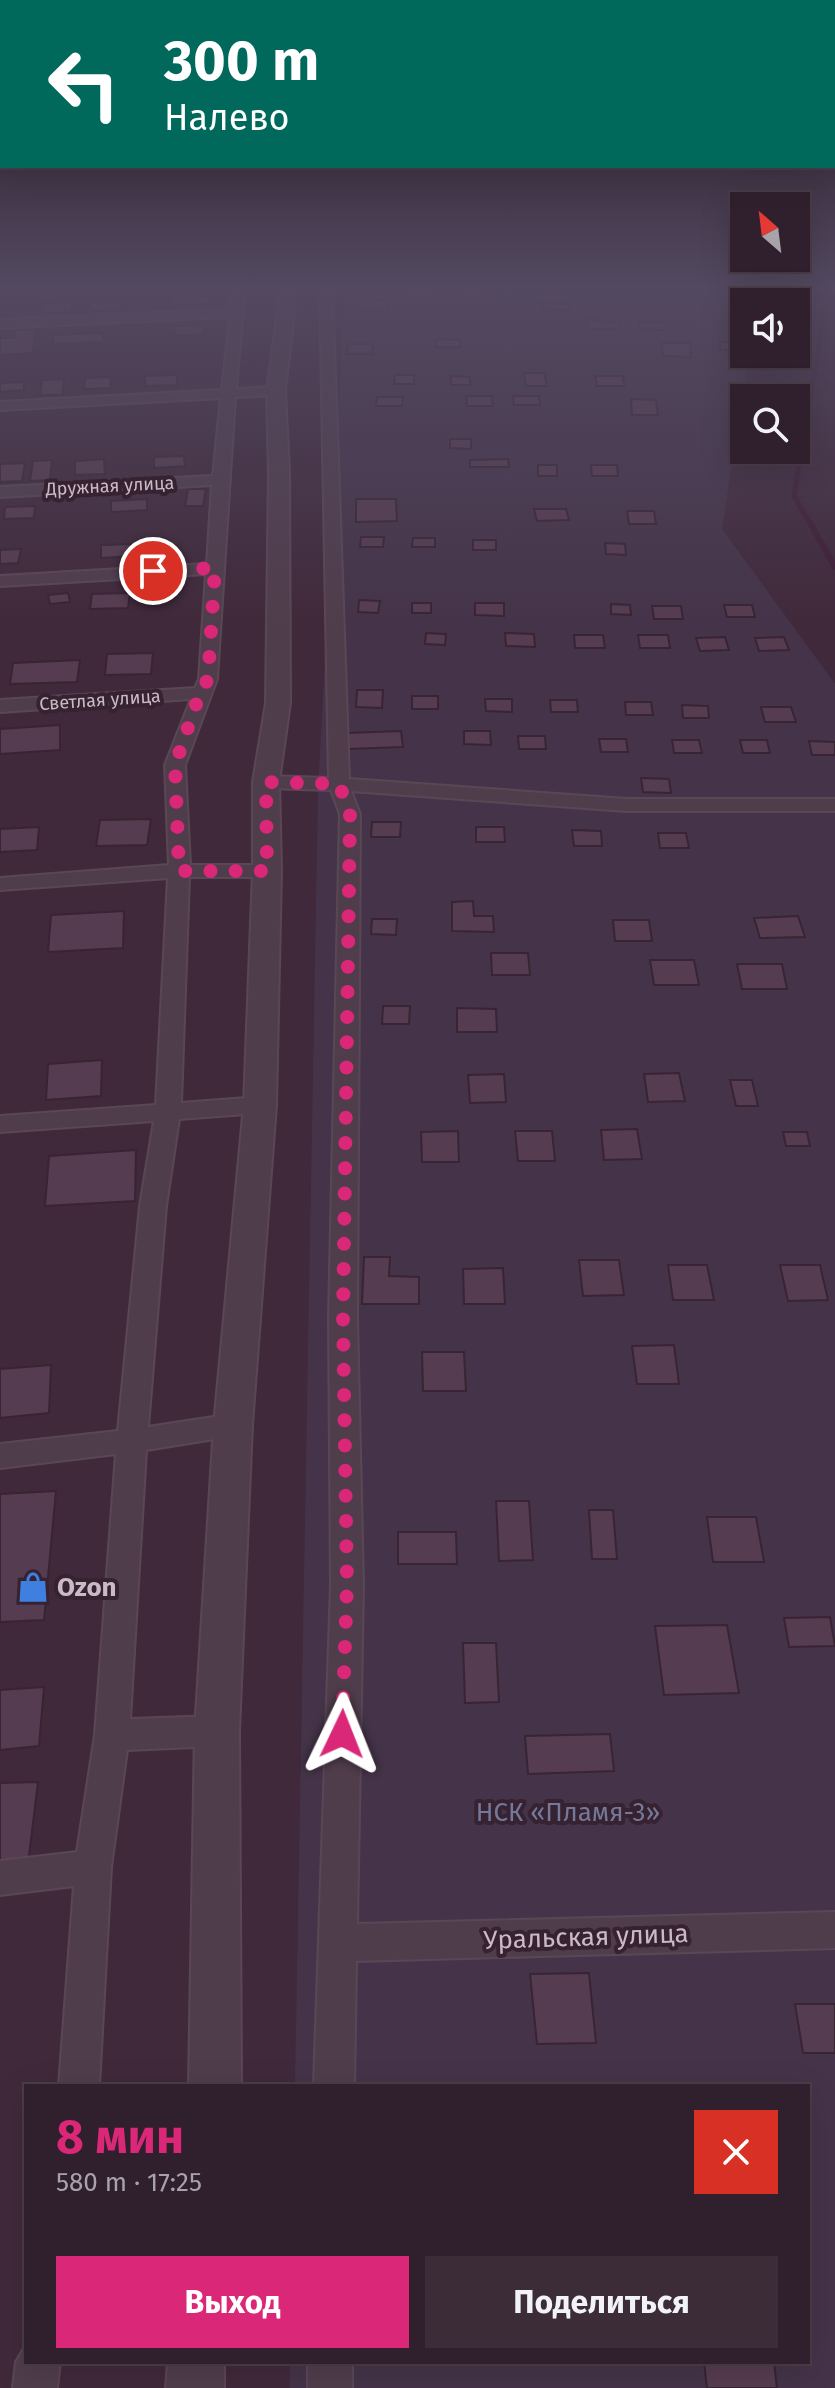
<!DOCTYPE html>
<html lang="ru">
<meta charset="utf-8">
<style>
body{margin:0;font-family:"Fira Sans",sans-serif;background:#3c2c38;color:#f1f3f6;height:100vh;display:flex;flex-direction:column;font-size:30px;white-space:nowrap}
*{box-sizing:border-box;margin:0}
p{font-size:26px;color:#a8a2a9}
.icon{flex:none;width:44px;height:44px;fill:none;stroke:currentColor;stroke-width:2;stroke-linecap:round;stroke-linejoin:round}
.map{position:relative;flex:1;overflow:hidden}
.side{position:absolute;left:24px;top:2084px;width:786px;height:280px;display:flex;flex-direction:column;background:#301f2c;border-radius:0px;box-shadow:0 8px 32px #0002,0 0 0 2px #4b3d48}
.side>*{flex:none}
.top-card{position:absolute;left:0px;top:0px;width:836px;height:168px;box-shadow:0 8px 32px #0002,0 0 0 2px #4b3d48;background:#00695c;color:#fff;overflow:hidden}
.needle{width:52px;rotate:332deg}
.controls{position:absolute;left:730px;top:192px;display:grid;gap:16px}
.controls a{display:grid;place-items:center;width:80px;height:80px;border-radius:0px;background:#301f2c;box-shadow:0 8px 32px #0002,0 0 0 2px #4b3d48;font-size:40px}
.pin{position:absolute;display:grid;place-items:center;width:68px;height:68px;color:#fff;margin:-34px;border:4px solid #fff;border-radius:50%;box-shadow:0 2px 8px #0007}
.me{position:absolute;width:88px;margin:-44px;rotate:2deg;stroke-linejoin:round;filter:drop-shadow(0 0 6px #0008)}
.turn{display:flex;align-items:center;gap:28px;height:168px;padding:0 32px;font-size:36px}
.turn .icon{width:104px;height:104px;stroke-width:2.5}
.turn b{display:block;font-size:56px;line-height:68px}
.round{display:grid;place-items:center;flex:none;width:84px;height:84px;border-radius:0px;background:#3c2c38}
.headline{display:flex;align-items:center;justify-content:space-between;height:136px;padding:0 32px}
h1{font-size:48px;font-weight:700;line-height:60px;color:#db2777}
.button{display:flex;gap:16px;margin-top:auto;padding:16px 32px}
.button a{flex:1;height:92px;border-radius:0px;background:#db2777;color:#fff;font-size:32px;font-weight:700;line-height:92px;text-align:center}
.button a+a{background:#3c2c38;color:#f1f3f6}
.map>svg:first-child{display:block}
</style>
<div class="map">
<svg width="835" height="2388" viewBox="0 0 835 2388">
<rect width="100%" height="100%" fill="#40293b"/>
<!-- green -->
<path fill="#453449" d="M345 287H760L757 302H744V354H749L722 529 835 684V2388H290V2362H808V2086H295L318 791Z"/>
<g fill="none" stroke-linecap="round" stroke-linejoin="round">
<!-- stream-far1 -->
<path stroke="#3e1d36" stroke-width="5" d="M811 525 794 496 829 287"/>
<!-- stream -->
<path stroke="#3e1d36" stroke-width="6" d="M810 523 835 567"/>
</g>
<!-- building -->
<path fill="#563c50" stroke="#382433" stroke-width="2" d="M410 288H436L435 298 408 297Z
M458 289 487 290V297H458Z
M211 296 212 304 172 306 171 297Z
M362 299 389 300 387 310 360 309Z
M119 300 120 309 92 311 90 301Z
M72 302V312L43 313V303Z
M542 303 569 304 570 310H543Z
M588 319 619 324V329H588Z
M639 323H664L665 330 639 329Z
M202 325 205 334 176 336 173 326Z
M35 329 33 353 0 355V338H14L15 330Z
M103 333V342L53 344V335Z
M436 339 460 340V347H436Z
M720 342 744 343V350H720Z
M662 343H690L691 357 663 356Z
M348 344H373L372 354H347Z
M524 373H544L547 386H526Z
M177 375V385L145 386V376Z
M395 375H414V384H394Z
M451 376 470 377V385H451Z
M595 376H623L624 386H597Z
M111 377 110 388 84 389 85 378Z
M64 379 62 395H40L42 380Z
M24 382V390L0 392V383Z
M466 396H492L493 406H467Z
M513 396H539L540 405H514Z
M377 397H403L402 406H376Z
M631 399 656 400 658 415H632Z
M450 439H471V449L450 448Z
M184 456 185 466 154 468V457Z
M104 459 105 474 75 475V461Z
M508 459 509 467H470V460Z
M52 460 50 480 30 481 33 461Z
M25 463 22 481 0 482V464Z
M538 465H557V476H538Z
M591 465H617L618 476H592Z
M188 489H206L203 506H185Z
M147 499V510L111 512V501Z
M356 499H396L397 521 356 522Z
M35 506 34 518 4 519 5 507Z
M534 509H566L569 520 537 521Z
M627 511H654L656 524H629Z
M361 537H384L383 547H360Z
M413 538H435V547H412Z
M473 540H496V550H473Z
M605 543 625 544 626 555 606 554Z
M136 544V556L101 558V545Z
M21 549 18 563 0 564V550Z
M68 593 70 602 50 604 48 595Z
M130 593 128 608 90 609 92 594Z
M359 600 380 601 378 613 358 612Z
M412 603H431V613H412Z
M475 603H504V616L475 615Z
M611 604 630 605 631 615 611 614Z
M724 605H752L755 617H727Z
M652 606H681L683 619H654Z
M426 633 446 634 445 645 425 644Z
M505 633 534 634 535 647 506 646Z
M574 635H603L605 648H575Z
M638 635H668L670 648H640Z
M725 637 729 650 700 651 696 638Z
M784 637 789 650 759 651 755 638Z
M153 653 151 674 105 675 107 654Z
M80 660 77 682 10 684 13 663Z
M357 690H383L382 708 356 707Z
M412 696H438V709H412Z
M485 699H512V712L486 711Z
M550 700H577L578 712H551Z
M625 702H651L653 715H626Z
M682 705 708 706 709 718H683Z
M761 707H791L796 722H765Z
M60 725V750L0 754V729Z
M401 731 403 747 347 749 346 733Z
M464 731H490L491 745 464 744Z
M518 736H545L546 749H519Z
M599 739H626L628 752H601Z
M672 740H699L702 753H674Z
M740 740H767L770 753H743Z
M809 741 835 742V755H812Z
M641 778 669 779 671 793 643 792Z
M151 819 147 845 96 846 100 820Z
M372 822H401L400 837H371Z
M39 827 37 850 0 852V829Z
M476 827H504L505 842H476Z
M572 830 601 831 602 846H574Z
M658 833H686L689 848H660Z
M473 901 474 916H493L494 932 452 931V902Z
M124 911 123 948 48 952 51 915Z
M798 916 805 937 760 938 754 918Z
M372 919H397L396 935 371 934Z
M613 920H649L652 941H615Z
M491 953H528L530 975H492Z
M650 960H694L699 985H654Z
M737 964H782L787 989H742Z
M383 1006H410L409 1024H382Z
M457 1008 496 1009 497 1032H457Z
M102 1060 101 1096 46 1100 48 1064Z
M679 1073 685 1101 648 1102 644 1074Z
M504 1074 506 1102 470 1103 468 1075Z
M730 1080H752L758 1106H736Z
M637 1129 642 1159 604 1160 601 1130Z
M458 1131 459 1162H422L421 1132Z
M515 1131H552L555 1161H518Z
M783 1132H807L810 1146H786Z
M136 1150 135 1201 45 1206 49 1156Z
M364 1257H390L389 1276 419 1277V1304H362Z
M579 1260H619L624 1295 583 1296Z
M668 1265H707L714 1300H673Z
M780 1265H820L828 1300 788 1301Z
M503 1268 505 1304H464L463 1269Z
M674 1345 679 1384H637L632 1346Z
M422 1352H464L466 1391H423Z
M51 1365 49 1413 0 1418V1369Z
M56 1491 44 1620 0 1622V1494Z
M496 1501H529L533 1560 499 1561Z
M589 1510H613L617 1559H592Z
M707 1517H756L764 1562H713Z
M398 1532H456L457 1564H398Z
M830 1617 835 1646 789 1647 784 1618Z
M727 1625 739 1693 664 1695 655 1626Z
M463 1643H496L499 1702 465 1703Z
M44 1687 39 1746 0 1750V1690Z
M610 1734 614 1771 528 1774 525 1736Z
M38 1782 28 1864 0 1865V1783Z
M589 1973 596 2043 537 2044 530 1974Z
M795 2004H835V2053H803Z
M704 2362H774L777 2388H707Z"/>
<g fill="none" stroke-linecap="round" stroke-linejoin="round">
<defs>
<path id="minor" d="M233 287H245L236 389 276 387 283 391 276 395 235 397 217 679 185 765 190 865H267L278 871 267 877H189L181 1103 260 1097 269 1099 272 1105 269 1111 260 1113 179 1119 166 1206 148 1427 233 1414 243 1417 248 1425 243 1433 233 1436 146 1450 130 1719 217 1716 229 1720 234 1731 229 1742 217 1746 127 1750 111 1867 99 2086H59L74 1886 0 1895V1861L77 1852 95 1735 116 1454 0 1468V1444L118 1431 140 1206 154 1121 0 1132V1116L156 1105 168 878 0 890V878L169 865 165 765 191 699 0 712V700L195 688 199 679 206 574 0 586V576L207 564 212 485 0 497V487L213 476 221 398 0 410V402L222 390 230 317 0 328V320L230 309Z
M320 287H332L349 779 627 799H835V811H627L351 791 360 814 357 1318 363 1585 357 1924 835 1912V1948L356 1961 354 2086H314L331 1585 329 1318 340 814 331 790 266 788 256 782 266 776 329 778Z
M26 2345V2362H60L57 2388H13L16 2362Z
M308 2362H352V2388H308Z"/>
<path id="tertiary" d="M281 287H297L285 391 289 472 290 703 279 782 281 871 276 1105 252 1425 239 1731 241 2086H189L195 1731 214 1425 244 1105 253 871V782L266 703 269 472 267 391Z
M168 2362H224V2388H166Z"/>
</defs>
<!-- minor casing -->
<use href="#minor" stroke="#5a4755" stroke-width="4"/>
<!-- tertiary casing -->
<use href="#tertiary" stroke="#5a4755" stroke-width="4"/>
<!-- minor -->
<use href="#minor" fill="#503d4c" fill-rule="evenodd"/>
<!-- tertiary -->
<use href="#tertiary" fill="#503d4c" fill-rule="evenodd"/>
</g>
<!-- sky -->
<linearGradient id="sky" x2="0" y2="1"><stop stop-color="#231720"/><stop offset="0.46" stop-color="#534960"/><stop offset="1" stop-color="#534960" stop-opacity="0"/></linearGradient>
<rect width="835" height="621" fill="url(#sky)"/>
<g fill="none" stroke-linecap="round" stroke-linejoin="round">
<!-- route -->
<path stroke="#db2777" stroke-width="14" stroke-dasharray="0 25.2" d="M153 571 215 568 208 679 200 693 175 765 179 871H267L266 782 339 784 350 814 343 1318 347 1585 342 1734"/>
</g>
<!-- icons -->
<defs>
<symbol id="shop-bare" viewBox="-9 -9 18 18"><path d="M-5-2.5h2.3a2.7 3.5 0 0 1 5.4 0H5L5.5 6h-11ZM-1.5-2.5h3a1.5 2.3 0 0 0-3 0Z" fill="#3f7fe0" stroke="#362231" stroke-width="2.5" paint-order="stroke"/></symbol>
</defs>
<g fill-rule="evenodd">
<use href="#shop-bare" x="11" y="1565" width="44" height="44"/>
</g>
<g text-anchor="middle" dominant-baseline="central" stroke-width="8" stroke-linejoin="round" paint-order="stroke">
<!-- far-street labels -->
<g font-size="18" fill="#cabac6" stroke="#362231">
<text transform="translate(110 486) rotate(-3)">Дружная улица</text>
<text transform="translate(100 700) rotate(-4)">Светлая улица</text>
</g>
<!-- near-poi labels -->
<g font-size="26" font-weight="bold" fill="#cabac6" stroke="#362231" text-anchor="start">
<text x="57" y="1587">Ozon</text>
</g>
<!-- near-park labels -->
<g font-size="26" fill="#747899" stroke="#362231">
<text x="568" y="1812">НСК «Пламя-3»</text>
</g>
<!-- near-street labels -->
<g font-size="26" fill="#cabac6" stroke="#362231">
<text transform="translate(586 1937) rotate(-2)">Уральская улица</text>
</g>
</g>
</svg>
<div class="controls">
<a><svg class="needle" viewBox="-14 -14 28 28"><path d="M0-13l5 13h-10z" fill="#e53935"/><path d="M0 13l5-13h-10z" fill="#a8a2a9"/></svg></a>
<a><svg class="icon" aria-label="sound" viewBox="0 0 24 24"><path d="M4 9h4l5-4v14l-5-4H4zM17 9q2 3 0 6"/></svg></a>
<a><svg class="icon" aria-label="search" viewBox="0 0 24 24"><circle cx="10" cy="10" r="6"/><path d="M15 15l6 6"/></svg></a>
</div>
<div class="pin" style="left:153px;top:571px;background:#d93025"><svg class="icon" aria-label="arrive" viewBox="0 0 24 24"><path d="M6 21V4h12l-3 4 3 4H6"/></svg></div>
<svg class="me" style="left:342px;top:1734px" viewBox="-20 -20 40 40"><path d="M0-17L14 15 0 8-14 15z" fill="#db2777" stroke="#fff" stroke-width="4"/></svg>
<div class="top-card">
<div class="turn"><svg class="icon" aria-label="left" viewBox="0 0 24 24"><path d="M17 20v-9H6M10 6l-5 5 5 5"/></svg><div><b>300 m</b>Налево</div></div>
</div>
<section class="side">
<div class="headline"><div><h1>8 мин</h1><p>580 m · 17:25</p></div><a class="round" style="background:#d93025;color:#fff"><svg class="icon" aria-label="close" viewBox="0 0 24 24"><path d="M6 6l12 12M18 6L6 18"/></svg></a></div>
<div class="button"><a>Выход</a><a>Поделиться</a></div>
</section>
</div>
